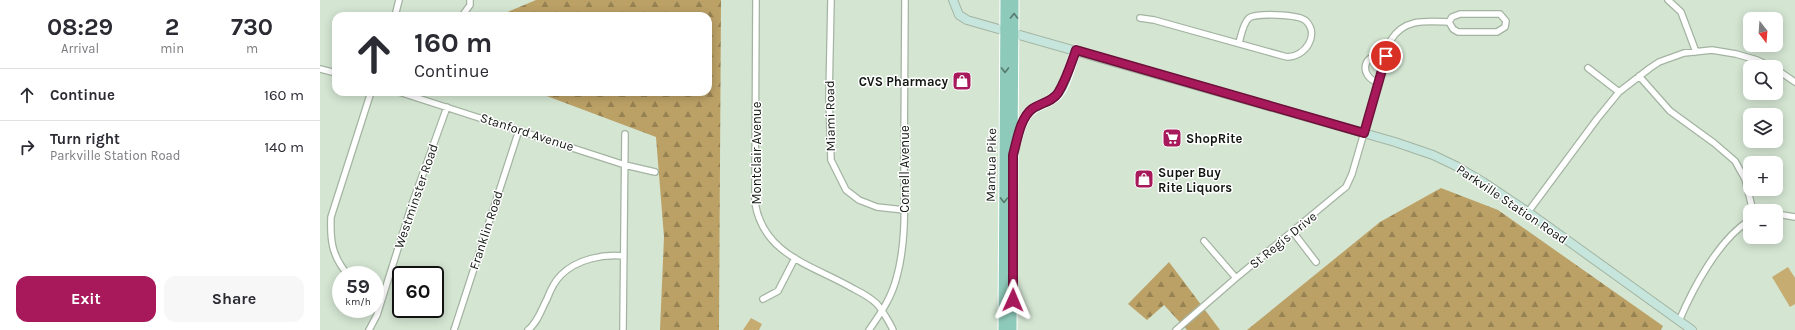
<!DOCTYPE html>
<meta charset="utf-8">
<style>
body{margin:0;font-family:Karla,sans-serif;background:#f7f7f7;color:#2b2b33;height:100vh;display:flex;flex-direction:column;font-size:15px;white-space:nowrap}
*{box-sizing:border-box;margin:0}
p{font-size:13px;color:#7c7c81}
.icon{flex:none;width:22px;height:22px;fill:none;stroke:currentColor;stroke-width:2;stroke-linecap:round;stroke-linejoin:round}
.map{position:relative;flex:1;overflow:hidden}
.details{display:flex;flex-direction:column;background:#fff;width:320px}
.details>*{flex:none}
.top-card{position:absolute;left:12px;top:12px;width:380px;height:84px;border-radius:12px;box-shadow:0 2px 10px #0003;background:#fff;color:#2b2b33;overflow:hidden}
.needle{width:26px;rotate:163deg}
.controls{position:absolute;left:1423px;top:12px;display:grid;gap:8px}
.controls a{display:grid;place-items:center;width:40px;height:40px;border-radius:8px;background:#fff;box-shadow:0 2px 10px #0003;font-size:20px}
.speed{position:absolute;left:12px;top:266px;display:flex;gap:8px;font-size:20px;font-weight:700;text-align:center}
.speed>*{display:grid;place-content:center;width:52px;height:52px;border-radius:50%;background:#fff;box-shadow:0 2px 10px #0003;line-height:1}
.speed small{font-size:10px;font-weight:400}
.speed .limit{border:2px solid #111;border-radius:6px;background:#fff;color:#111}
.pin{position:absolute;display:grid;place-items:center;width:34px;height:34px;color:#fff;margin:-17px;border:2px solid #fff;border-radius:50%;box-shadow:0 1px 4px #0007}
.me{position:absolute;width:44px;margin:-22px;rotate:1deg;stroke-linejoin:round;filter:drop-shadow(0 0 3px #0008)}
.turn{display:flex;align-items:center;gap:14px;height:84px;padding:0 16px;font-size:18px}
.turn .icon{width:52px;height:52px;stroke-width:2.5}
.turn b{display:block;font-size:28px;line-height:34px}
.eta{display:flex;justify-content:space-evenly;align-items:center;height:68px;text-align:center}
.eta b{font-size:24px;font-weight:700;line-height:28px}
.button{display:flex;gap:8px;margin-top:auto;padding:8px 16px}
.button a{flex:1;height:46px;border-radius:12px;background:#a7195a;color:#fff;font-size:16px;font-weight:700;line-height:46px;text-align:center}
.button a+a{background:#f7f7f7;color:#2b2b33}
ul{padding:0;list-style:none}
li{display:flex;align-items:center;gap:12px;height:52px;padding:0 16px;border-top:1px solid #e1e1e2}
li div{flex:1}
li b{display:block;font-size:15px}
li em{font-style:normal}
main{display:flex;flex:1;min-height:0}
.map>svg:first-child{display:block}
</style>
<main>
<section class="details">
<div class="eta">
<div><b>08:29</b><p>Arrival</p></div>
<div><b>2</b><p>min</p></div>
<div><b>730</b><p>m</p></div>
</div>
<ul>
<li><svg class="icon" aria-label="ahead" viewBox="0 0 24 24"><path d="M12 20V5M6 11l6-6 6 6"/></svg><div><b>Continue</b></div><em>160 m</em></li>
<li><svg class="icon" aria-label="right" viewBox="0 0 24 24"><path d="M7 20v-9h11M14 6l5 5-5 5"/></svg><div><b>Turn right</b><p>Parkville Station Road</p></div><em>140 m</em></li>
</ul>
<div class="button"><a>Exit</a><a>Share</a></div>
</section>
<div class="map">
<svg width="1475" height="330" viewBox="0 0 1475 330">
<defs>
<pattern id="forest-firs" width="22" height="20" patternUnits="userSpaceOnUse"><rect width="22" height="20" fill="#bca166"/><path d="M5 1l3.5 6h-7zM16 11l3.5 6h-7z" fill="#978253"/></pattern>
</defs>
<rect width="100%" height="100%" fill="#d4e5d2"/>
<!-- forest -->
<path fill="url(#forest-firs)" d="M216 0H401L399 330H340L344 237 336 137 216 92H388V16H178Z
M1121 188 1178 210 1343 326 1341 330H927L1060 222Z
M849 262 900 330H867L844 305 827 320 808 304Z"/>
<!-- park -->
<path fill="#c7ac71" d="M1468 267 1475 278V304L1470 307 1452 277Z
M431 318 442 324 439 330H423Z"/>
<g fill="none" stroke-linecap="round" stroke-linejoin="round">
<defs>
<path id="minor" d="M436 0 435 203C444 256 493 265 534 289 542 293 551 298 557 304 562 310 570 323 573 330
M511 0 509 97 511 160 526 190 539 200 557 207 584 210
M1348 0 1361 12 1376 52
M75 16 79 0
M142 16 150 5V0
M820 18 834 20 967 57C985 57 1000 35 986 21 979 14 936 13 929 18 923 23 921 36 919 43
M1268 68 1299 92
M0 69 16 73
M1456 69 1475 82
M1319 76 1350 111 1394 143 1415 161 1425 179 1433 211
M1059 83C1037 76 1043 51 1066 56
M79 92 305 165 335 172
M1208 212 1277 119 1299 92 1330 68 1339 62 1364 53 1392 50 1416 54 1437 60 1452 67
M1456 214 1475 217
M973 232 996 262
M884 241 916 278
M28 275C12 256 10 241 11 217L51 92
M55 290 64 293
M443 299 458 291 475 258
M1359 321C1373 288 1399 239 1430 220
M49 330 57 315 92 204 127 107
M134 330 199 130
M208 330C218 322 221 310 227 299 230 291 234 282 241 275 257 259 283 254 304 256
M303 330 305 134
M549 330C561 313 572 297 577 276 587 239 584 199 584 161 584 108 585 54 585 0
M856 330 916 278 1021 191 1026 187 1032 174 1071 40C1084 18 1107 21 1129 22L1133 29 1138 32H1177L1185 27 1186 21 1180 14H1140L1132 17 1129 22"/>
<path id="secondary" d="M633 0 639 15 647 20 1075 142 1113 155 1136 166 1163 182 1208 212 1372 330"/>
<path id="primary" d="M696 142C699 131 703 115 713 109 720 104 730 102 737 95 746 86 751 62 756 50
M683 330 685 0
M692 330 694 0"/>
</defs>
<!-- minor casing -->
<use href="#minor" stroke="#a4b4a2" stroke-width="8"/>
<!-- secondary casing -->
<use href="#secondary" stroke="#a4b4a2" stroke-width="10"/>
<!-- primary casing -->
<use href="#primary" stroke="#fff" stroke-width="11"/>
<!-- minor -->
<use href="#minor" stroke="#fff" stroke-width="5.5"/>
<!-- secondary -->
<use href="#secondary" stroke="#c6e5dc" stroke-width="8"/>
<!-- primary -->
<use href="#primary" stroke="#8ecab9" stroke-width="9"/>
</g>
<!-- one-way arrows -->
<defs><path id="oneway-chevron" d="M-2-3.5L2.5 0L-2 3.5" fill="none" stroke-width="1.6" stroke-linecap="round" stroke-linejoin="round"/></defs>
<g stroke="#55796d">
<use href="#oneway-chevron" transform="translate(694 16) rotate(-90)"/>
<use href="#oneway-chevron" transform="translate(685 70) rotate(90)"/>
<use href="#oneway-chevron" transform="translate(684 200) rotate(91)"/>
</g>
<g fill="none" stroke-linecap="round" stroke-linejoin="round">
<defs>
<path id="route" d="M693 300V155C697 141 700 118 712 109 720 103 732 102 738 93 746 80 751 64 756 50L1044 133 1066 56"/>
</defs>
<!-- route casing -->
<use href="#route" stroke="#6d103a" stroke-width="10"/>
<!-- route -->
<use href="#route" stroke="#a7195a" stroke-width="7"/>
</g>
<!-- icons -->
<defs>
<symbol id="shop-square" viewBox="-11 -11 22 22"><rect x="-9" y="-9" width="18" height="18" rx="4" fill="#a7195a" stroke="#fff"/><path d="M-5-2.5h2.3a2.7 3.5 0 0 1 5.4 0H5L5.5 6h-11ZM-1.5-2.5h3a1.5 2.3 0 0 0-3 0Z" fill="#fff"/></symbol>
<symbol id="supermarket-square" viewBox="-11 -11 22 22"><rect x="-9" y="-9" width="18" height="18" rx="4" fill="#a7195a" stroke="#fff"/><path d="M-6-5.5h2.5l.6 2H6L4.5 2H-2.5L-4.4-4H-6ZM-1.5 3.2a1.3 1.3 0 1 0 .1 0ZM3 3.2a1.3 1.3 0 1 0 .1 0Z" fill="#fff"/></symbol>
</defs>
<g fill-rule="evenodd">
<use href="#shop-square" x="631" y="70" width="22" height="22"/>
<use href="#supermarket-square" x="841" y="127" width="22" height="22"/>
<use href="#shop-square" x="813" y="168" width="22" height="22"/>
</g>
<g text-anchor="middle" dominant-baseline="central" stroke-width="3" stroke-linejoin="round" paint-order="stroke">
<!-- poi labels -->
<g font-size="13" font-weight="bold" fill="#101610" stroke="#fff" text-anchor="start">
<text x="628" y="81" text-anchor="end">CVS Pharmacy</text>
<text x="866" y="138">ShopRite</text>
<text x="838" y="172">Super Buy<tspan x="838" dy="15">Rite Liquors</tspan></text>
</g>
<!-- street labels -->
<g font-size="13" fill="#101610" stroke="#fff">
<text transform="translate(510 116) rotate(-91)">Miami Road</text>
<text transform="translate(207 132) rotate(18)">Stanford Avenue</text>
<text transform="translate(436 153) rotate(-90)">Montclair Avenue</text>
<text transform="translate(671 165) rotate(-89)">Mantua Pike</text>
<text transform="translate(584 169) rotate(-90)">Cornell Avenue</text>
<text transform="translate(96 196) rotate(-71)">Westminster Road</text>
<text transform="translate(1192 204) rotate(34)">Parkville Station Road</text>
<text transform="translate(166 230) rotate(-72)">Franklin Road</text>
<text transform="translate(963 240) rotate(-39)">St Regis Drive</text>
</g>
</g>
</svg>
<div class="controls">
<a><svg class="needle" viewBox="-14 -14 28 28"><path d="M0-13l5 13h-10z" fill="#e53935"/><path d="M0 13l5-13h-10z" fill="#7c7c81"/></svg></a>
<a><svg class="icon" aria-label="search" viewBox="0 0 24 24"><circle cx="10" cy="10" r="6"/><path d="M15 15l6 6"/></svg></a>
<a><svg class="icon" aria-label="layers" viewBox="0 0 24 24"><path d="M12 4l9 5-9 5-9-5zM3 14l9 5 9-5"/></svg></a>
<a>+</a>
<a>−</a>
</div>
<div class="speed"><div>59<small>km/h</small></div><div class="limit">60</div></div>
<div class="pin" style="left:1066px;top:56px;background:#d93025"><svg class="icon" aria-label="arrive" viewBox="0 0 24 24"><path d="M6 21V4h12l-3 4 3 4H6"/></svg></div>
<svg class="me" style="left:693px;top:300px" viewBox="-20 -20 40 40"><path d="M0-17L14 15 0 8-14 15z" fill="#a7195a" stroke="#fff" stroke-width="4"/></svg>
<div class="top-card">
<div class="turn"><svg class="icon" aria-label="ahead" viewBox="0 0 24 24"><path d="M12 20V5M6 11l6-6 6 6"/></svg><div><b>160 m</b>Continue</div></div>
</div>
</div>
</main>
